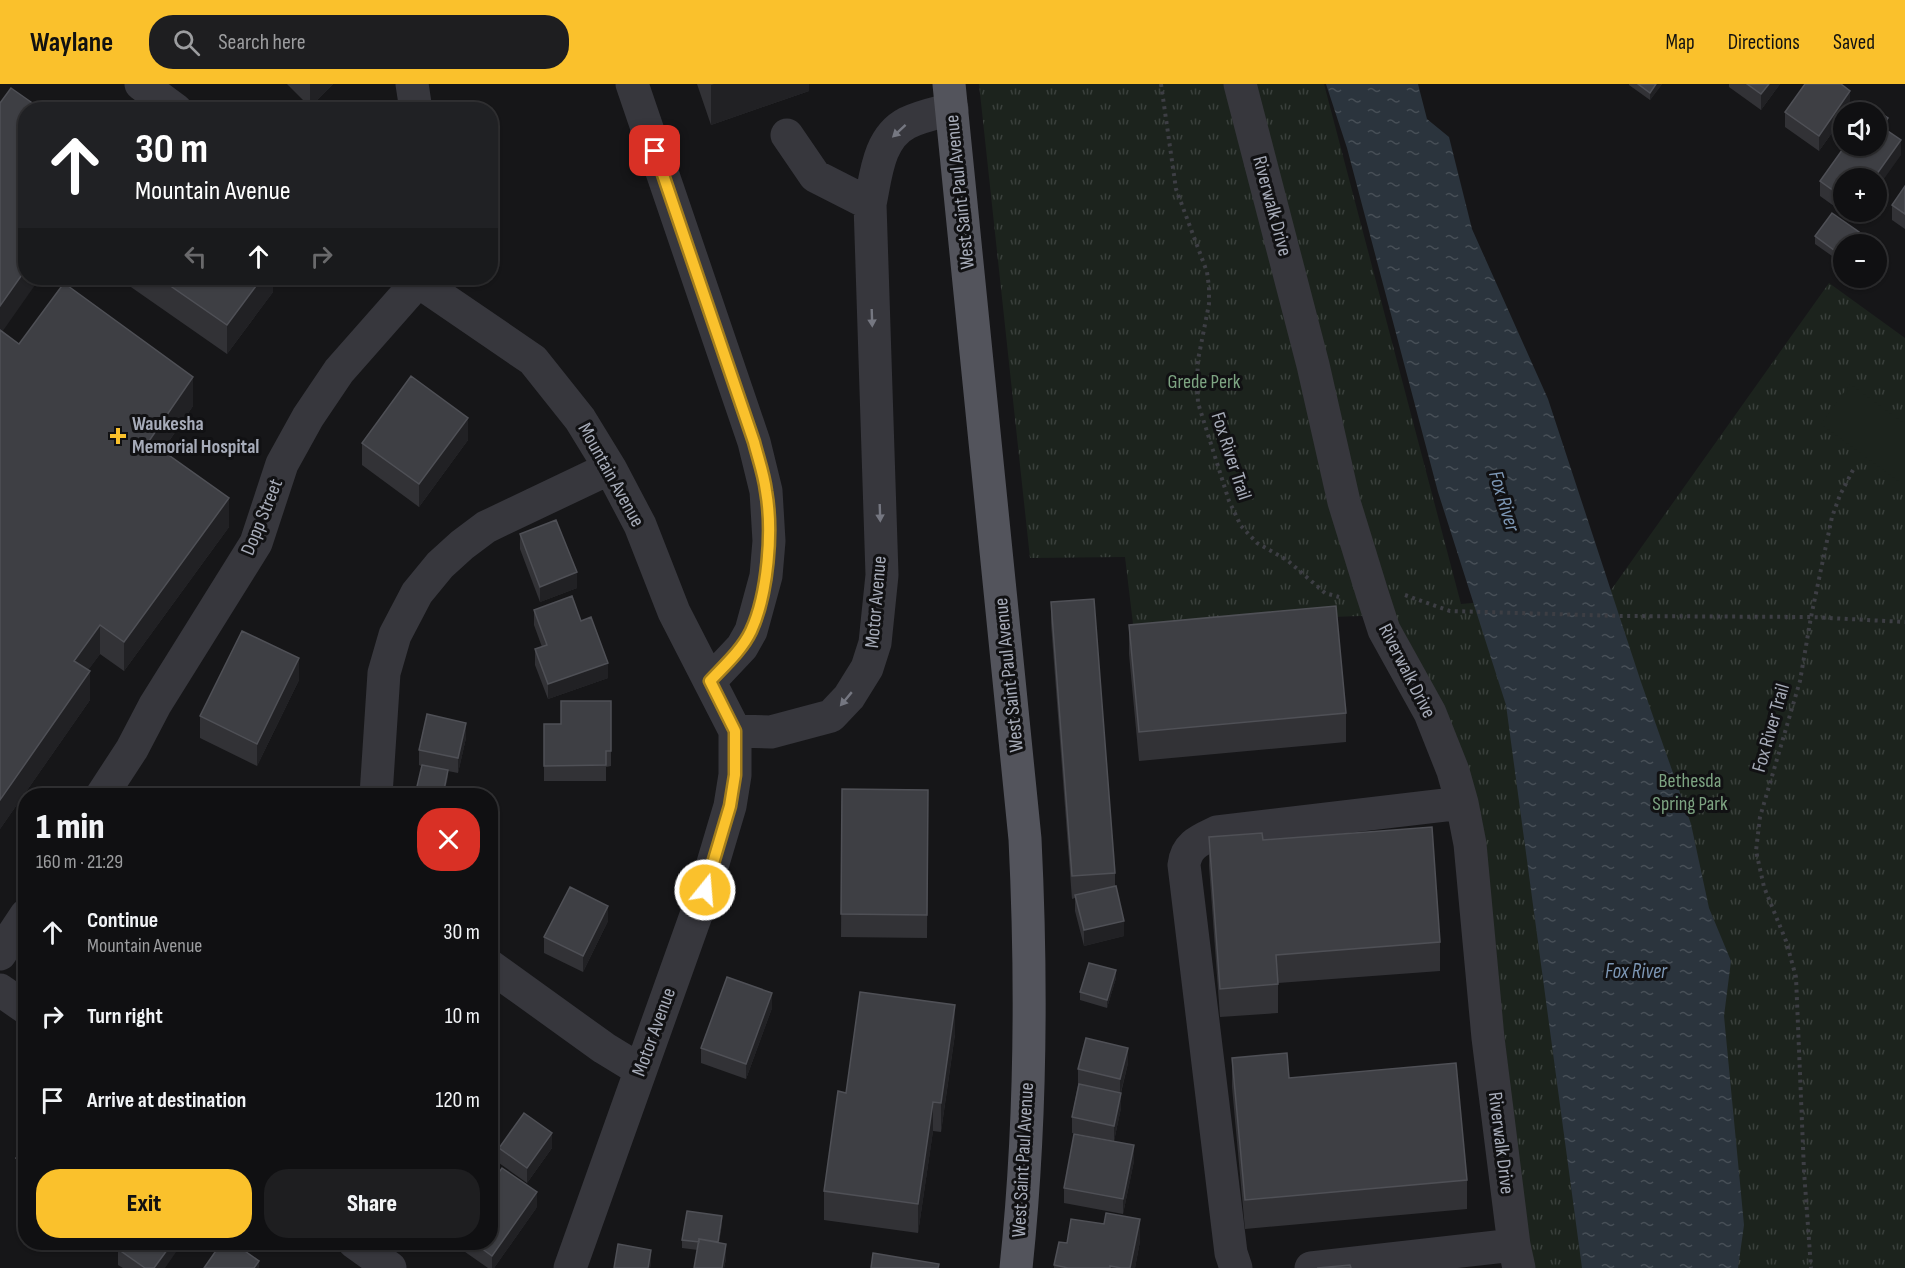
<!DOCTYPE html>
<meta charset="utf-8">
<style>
body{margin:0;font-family:"Sofia Sans Condensed",sans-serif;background:#1e1e20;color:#f1f3f6;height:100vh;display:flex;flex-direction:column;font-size:22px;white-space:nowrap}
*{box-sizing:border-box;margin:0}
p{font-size:20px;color:#9c9d9f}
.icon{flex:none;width:33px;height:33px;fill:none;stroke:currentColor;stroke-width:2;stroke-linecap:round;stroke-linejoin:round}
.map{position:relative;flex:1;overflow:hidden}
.details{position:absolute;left:18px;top:704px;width:480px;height:462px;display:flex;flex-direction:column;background:#101012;border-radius:24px;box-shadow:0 2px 4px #0004,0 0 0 2px #303032}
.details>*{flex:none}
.top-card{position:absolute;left:18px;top:18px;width:480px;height:183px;border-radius:24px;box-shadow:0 2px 4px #0004,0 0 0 2px #303032;background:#202124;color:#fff;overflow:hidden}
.controls{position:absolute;left:1833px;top:18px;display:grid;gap:12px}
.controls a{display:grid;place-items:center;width:54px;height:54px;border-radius:50%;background:#101012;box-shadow:0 2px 4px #0004,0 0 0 2px #303032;font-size:30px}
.pin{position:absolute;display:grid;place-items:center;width:51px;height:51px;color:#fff;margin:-26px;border-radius:12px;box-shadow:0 3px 9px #0006}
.me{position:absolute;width:66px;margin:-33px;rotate:17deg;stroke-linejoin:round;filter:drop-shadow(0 0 4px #0008)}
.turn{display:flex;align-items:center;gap:21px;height:126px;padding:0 18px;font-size:27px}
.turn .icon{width:78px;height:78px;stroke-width:2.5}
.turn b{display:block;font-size:42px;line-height:51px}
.lanes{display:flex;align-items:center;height:57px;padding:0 18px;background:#0003;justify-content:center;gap:30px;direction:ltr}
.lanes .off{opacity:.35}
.round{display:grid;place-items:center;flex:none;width:63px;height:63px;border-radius:24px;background:#1e1e20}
.headline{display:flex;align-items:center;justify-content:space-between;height:102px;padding:0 18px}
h1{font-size:36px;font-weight:800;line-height:45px}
.action{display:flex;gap:12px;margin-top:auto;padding:12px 18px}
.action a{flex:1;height:69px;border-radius:24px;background:#fac12c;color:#111;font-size:24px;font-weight:800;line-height:69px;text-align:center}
.action a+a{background:#1e1e20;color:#f1f3f6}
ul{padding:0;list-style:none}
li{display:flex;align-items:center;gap:18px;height:84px;padding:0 18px}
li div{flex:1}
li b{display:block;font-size:22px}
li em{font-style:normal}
header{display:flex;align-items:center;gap:36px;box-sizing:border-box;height:84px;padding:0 30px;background:#fac12c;color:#111}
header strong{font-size:28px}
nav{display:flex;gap:33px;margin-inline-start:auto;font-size:21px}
.search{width:420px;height:54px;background:#1e1e20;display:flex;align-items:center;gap:15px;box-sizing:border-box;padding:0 21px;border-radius:24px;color:#9c9d9f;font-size:22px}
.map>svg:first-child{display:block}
</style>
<header>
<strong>Waylane</strong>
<div class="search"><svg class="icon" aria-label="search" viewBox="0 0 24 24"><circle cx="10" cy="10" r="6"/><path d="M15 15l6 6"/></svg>Search here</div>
<nav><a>Map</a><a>Directions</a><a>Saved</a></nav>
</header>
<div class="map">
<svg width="1905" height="1184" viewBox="0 0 1905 1184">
<defs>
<pattern id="park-tufts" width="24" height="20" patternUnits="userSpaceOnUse" patternTransform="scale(1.5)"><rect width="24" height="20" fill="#1c231d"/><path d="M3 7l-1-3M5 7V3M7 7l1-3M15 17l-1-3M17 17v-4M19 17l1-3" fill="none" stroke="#3a403c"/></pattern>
<pattern id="water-ripples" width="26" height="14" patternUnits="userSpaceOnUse" patternTransform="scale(1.5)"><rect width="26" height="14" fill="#2b343d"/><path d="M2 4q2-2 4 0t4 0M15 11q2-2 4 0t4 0" fill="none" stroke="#474f57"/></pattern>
</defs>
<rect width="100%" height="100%" fill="#161618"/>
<!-- park -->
<path fill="url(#park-tufts)" d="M979 0H1324L1461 520 1611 506 1829 199 1905 254V1184H1531L1487 803 1387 527 1360 532 1133 540 1125 473 1030 474Z"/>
<!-- pitch -->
<path fill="#1c231d" d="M1850 300 1905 340V402L1821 340Z"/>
<!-- water -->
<path fill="url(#water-ripples)" d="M1326 0H1418L1427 35 1449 53 1472 145 1548 315 1641 598 1691 740 1709 824 1731 877 1724 932 1744 1141 1738 1184H1582L1506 621 1438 408 1347 64Z"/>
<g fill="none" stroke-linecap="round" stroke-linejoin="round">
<!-- path -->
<path stroke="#3d3e44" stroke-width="4" stroke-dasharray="3 4.5" stroke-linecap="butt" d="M1161 0 1176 105 1207 188 1209 203V220L1198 276 1197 298 1198 319 1229 417 1241 442 1257 459 1287 476 1325 509 1339 513
M1853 386 1840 411 1832 433 1811 533 1905 538
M1405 511 1450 527 1620 532 1811 533 1800 597 1760 733 1756 767 1764 803 1786 857 1796 893 1804 1087 1811 1184"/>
<!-- minor -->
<path stroke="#37373d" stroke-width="33" d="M141 0 176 26
M412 0 416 26
M632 0 754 358 766 407 769 457 766 492 751 547 742 563 710 597
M1240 0 1313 281 1344 418 1372 509 1384 546 1430 629 1453 687 1462 719 1470 760 1488 954 1514 1161 1519 1184
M787 51 815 92 870 120
M413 194 533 276 580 335 610 384 640 441 674 528 735 647V691L730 722 705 806 570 1184
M735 647 771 648 831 632 849 613 867 584 875 559 882 491 870 120C876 92 878 54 907 39 921 32 937 29 952 25
M102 711 132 665 155 621 256 459 282 380 308 333 339 287 421 194
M376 711 384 589 395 551 417 509 440 481 462 461 486 443 610 384
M0 870 26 831
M490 882 604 964 640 986
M0 906 26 924
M354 1158 390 1184
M1236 1184 1231 1169 1184 781C1186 761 1200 756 1217 748L1462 719
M1311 1184 1514 1161"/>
<!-- major -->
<path stroke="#53545c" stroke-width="33" d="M949 0 1025 755C1032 897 1031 1042 1016 1184"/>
</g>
<!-- wall -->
<path fill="#323236" d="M287 0H333L310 23Z
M697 0H809V7L711 41Z
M1629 0H1662L1650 16 1629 1Z
M1729 0H1780L1761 26 1729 3Z
M0 19 38 26 2 248 19 260 193 322 163 366 229 443 124 587 100 570 88 586 90 616 0 745Z
M1850 22 1846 28H1844V32L1819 67 1785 43V28Z
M1888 47 1901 71 1844 94V128H1861L1855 137 1820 112V97Z
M1905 102V145L1892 136V121Z
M1815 152 1859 156 1844 160V177L1842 179 1815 160Z
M118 194H273V208L227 270Z
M468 356 419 423 362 381V359Z
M520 450 577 504 540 518 520 465Z
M1051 518 1115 789V802L1124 852 1084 862 1075 827V814L1072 815 1051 540Z
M534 526 581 537 608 594 548 615 535 581V565L542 563 534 541Z
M1129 541 1346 629V658L1139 677 1129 570Z
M299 596 257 682 200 654V632Z
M611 617V682L606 683V697H544V640H561Z
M466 654 458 689 448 687V694L419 681V666Z
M842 705 928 706 927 854 841 853Z
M1209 753 1263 756 1440 858V887L1278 899V929L1220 933 1209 782Z
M608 837 583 888 544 869V853Z
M1116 894 1107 924 1080 916V908Z
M772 924 746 995 701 979V964Z
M955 950 941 1048 933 1047 918 1149 824 1136V1107L846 1009Z
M1232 974 1289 994 1467 1096V1125L1245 1145 1232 1003Z
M1128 979 1121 1009V1024L1114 1057 1072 1049V1033L1078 1001V985Z
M26 1060V1096L16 1089V1074Z
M499 1064H552L527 1099 499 1079Z
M1134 1077 1123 1130 1064 1119V1104Z
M537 1123 494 1184H488L458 1163V1158H490Z
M722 1140 719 1159 726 1175 724 1184H694L698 1166 682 1164V1156Z
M1140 1157 1135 1184H1054V1181L1067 1159Z
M118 1165 165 1184H123L118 1181Z"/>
<!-- shaded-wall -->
<path fill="#212124" d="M310 0H333L310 23Z
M714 0H809V7L711 41V1Z
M1656 0H1662L1650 16V9Z
M1769 0H1780L1761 26V10Z
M1850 7V22L1846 28H1844V32L1819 67V52Z
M1888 34V50L1882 43Z
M1901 56V71L1876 106V94H1874Z
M1855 128H1861L1855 137Z
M1859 148V156L1855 160H1850Z
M1844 169V177L1842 179V172Z
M26 185V194H40L0 251V222Z
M262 194H273V208L227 270V241Z
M193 293V322L149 386V357Z
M468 334V356L419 423V400Z
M229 414V443L124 587V558Z
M577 488V504L540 518V503Z
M100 541V570L74 605V577Z
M299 574V596L257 682V660Z
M608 579V594L548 615V600Z
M90 587V616L0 745V716Z
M466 639V654L458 689V674Z
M448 686V694L444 711H443Z
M608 822V837L583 888V872Z
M1124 837V852L1084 862V846Z
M1116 886V894L1107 924V916Z
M772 909V924L746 995V980Z
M955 921V950L941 1048V1019Z
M1128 964V979L1120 1011V995Z
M1121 1009V1024L1114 1057V1042Z
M933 1018V1047L918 1149V1120Z
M552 1049V1064L527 1099V1084Z
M1134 1061V1077L1123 1130V1115Z
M537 1108V1123L494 1184H492V1172Z
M722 1132V1140L717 1169V1161Z
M1140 1135V1157L1135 1184H1130Z
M173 1158H183L165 1184H154Z
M726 1160V1175L724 1184H722Z
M651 1166V1182L650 1184H648Z
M259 1177V1184H254Z"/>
<!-- building -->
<path fill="#3e3f44" stroke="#4f5056" stroke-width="1.5" d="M1638 0H1656L1650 9Z
M1747 0H1769L1761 10Z
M1805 0H1841L1850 7 1819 52 1785 28Z
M11 4 38 23 37 26H26V185L0 222V19Z
M1864 18 1888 34 1882 43 1901 56 1874 94H1844V114L1820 97 1845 62H1876V28H1856Z
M1905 102V130L1892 121Z
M1832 129 1859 148 1850 160H1844V169L1842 172 1815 152Z
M159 194H262L227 241Z
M64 199 193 293 149 357 229 414 124 558 100 541 74 577 90 587 0 716V246L19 260Z
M411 292 468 334 419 400 362 359Z
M556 436 577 488 540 503 520 450Z
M572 512 581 537 591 533 608 579 548 600 535 565 547 561 534 526Z
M1094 515 1115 789 1072 792 1051 518Z
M1336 522 1346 629 1139 648 1129 541Z
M242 547 299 574 257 660 200 632Z
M561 617H611V667H606V681L544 682V640H561Z
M427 630 466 639 458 674 419 666Z
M422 681 448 686 443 711H415Z
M842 705 928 706 927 831 841 830Z
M1432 743 1440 858 1276 871 1278 900 1220 905 1209 753 1262 749 1263 756Z
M1116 802 1124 837 1084 846 1075 811Z
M570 803 608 822 583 872 544 853Z
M1089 879 1116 886 1107 916 1080 908Z
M727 893 772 909 746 980 701 964Z
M860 908 955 921 941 1019 933 1018 918 1120 824 1107 838 1007 846 1009Z
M1086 954 1128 964 1120 995 1078 985Z
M1287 969 1289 994 1456 979 1467 1096 1245 1116 1232 974Z
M1079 1000 1121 1009 1114 1042 1072 1033Z
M524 1029 552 1049 527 1084 499 1064Z
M1074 1050 1134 1061 1123 1115 1064 1104Z
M26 1060V1081L16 1074Z
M502 1084 537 1108 492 1172 473 1158H490V1101Z
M687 1127 722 1132 718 1158 699 1155V1158L682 1156Z
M1106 1129 1140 1135 1130 1184H1121L1110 1182V1184H1068L1054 1181 1059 1158 1067 1159 1071 1135 1104 1140Z
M699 1155 726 1160 722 1184H694Z
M123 1158H173L154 1184H145L118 1165Z
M222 1158H232L259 1177 254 1184H204Z
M618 1160 651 1166 648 1184H614Z
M873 1169 939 1180 938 1184H871Z
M1350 1181 1351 1184H1317Z"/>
<!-- one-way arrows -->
<defs><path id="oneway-solid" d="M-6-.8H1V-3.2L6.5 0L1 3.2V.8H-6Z" transform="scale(1.5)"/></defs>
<g fill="#757781">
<use href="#oneway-solid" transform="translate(899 47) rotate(137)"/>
<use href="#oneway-solid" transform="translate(872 234) rotate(88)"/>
<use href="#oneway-solid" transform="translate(880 429) rotate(88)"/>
<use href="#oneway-solid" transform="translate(846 615) rotate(130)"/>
</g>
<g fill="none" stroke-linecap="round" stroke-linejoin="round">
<defs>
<path id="route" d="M655 67 754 358C758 374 764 390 766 407 773 447 768 510 751 547 742 566 724 582 710 597L735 647V691L730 722 705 806"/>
</defs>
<!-- route casing -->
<use href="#route" stroke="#a27d1d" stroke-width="15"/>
<!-- route -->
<use href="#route" stroke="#fac12c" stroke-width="10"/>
</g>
<!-- markers -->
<path fill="#fac12c" stroke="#111113" stroke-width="2" d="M115 343h6v6h6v6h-6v6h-6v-6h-6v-6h6z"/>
<g text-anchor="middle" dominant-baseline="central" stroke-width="6" stroke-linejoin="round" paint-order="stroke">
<!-- street labels -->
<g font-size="20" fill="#a7acb9" stroke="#111113">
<text transform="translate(960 108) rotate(-96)">West Saint Paul Avenue</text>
<text transform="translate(1272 122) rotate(75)">Riverwalk Drive</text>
<text transform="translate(1231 372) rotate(72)">Fox River Trail</text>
<text transform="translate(611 391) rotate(61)">Mountain Avenue</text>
<text transform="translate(262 433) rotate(-68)">Dopp Street</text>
<text transform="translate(876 518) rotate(-85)">Motor Avenue</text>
<text transform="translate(1407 587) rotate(63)">Riverwalk Drive</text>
<text transform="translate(1009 591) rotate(-96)">West Saint Paul Avenue</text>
<text transform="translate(1771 644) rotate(-74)">Fox River Trail</text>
<text transform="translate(654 948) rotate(-70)">Motor Avenue</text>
<text transform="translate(1501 1059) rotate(83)">Riverwalk Drive</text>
<text transform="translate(1023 1076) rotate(-87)">West Saint Paul Avenue</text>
</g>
<!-- park labels -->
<g font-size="20" fill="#7da482" stroke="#111113">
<text x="1204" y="298">Grede Perk</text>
<text x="1690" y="697">Bethesda<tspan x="1690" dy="23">Spring Park</tspan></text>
</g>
<!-- poi labels -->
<g font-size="20" font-weight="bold" fill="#a7acb9" stroke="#111113" text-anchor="start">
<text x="132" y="340">Waukesha<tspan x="132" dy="23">Memorial Hospital</tspan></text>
</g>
<!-- water labels -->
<g font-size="21" font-style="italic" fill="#7d97b5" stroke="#111113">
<text transform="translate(1504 417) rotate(73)">Fox River</text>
<text x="1636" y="887">Fox River</text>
</g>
</g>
</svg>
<div class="controls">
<a><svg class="icon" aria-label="sound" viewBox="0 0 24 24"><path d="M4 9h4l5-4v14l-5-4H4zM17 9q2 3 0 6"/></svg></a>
<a>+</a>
<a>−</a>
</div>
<div class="pin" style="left:655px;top:67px;background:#d93025"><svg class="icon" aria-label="arrive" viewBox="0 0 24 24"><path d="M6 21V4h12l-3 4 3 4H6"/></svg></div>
<svg class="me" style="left:705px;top:806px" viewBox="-20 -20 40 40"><circle r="17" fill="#fac12c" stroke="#fff" stroke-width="3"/><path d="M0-11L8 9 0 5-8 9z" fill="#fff"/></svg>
<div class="top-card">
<div class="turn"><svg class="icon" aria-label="ahead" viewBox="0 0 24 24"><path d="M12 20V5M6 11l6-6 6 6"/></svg><div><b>30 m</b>Mountain Avenue</div></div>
<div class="lanes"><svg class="icon off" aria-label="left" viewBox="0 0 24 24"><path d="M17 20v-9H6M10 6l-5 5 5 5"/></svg><svg class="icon" aria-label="ahead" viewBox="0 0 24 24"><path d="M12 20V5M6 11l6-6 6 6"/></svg><svg class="icon off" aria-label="right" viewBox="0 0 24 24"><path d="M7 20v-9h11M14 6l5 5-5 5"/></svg></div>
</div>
<section class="details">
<div class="headline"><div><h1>1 min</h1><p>160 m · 21:29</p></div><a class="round" style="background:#d93025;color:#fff"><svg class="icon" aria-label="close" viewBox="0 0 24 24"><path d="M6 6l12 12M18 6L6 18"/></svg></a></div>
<ul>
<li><svg class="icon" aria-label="ahead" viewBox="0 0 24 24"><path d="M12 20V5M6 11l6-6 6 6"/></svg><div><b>Continue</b><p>Mountain Avenue</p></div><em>30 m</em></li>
<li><svg class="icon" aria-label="right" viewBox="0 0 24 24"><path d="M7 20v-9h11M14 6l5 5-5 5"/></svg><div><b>Turn right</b></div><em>10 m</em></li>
<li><svg class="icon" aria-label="arrive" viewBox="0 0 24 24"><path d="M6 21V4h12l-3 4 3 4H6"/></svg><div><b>Arrive at destination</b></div><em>120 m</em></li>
</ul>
<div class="action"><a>Exit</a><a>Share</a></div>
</section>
</div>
